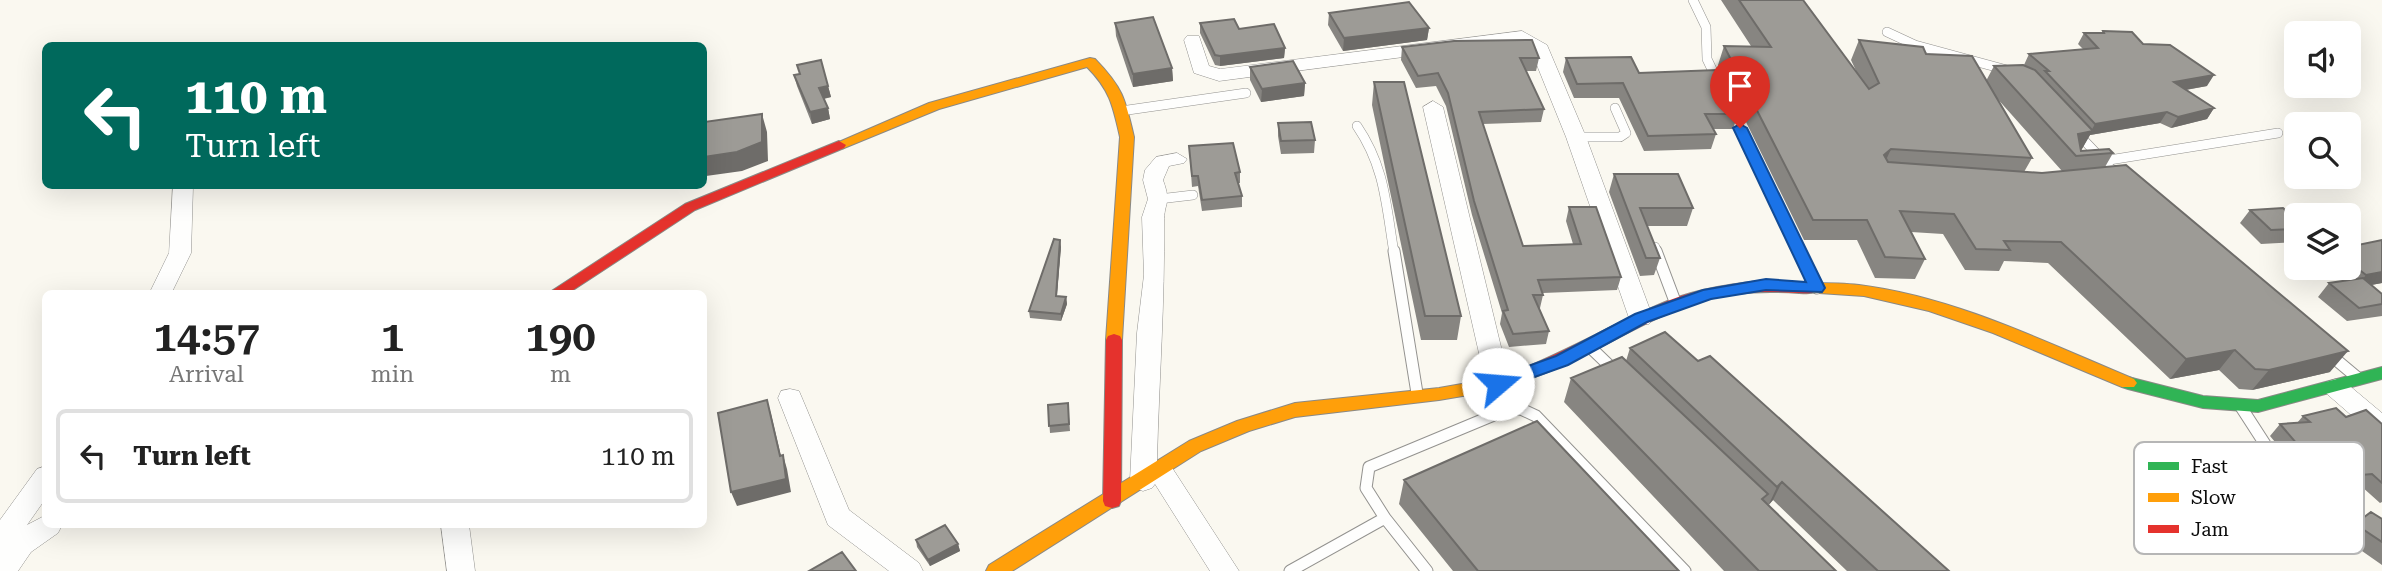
<!DOCTYPE html>
<style>
body{margin:0;font-family:"Roboto Serif",serif;background:#f6f6f6;color:#222;height:100vh;display:flex;flex-direction:column;font-size:26px;white-space:nowrap}
*{box-sizing:border-box;margin:0}
p{font-size:23px;color:#767676}
.icon{flex:none;width:38px;height:38px;fill:none;stroke:currentColor;stroke-width:2;stroke-linecap:round;stroke-linejoin:round}
.map{position:relative;flex:1;overflow:hidden}
.drawer{position:absolute;left:42px;top:290px;width:665px;height:238px;display:flex;flex-direction:column;background:#fff;border-radius:10px;box-shadow:0 7px 28px #0002}
.drawer>*{flex:none}
.guide{position:absolute;left:42px;top:42px;width:665px;height:147px;border-radius:10px;box-shadow:0 7px 28px #0002;background:#00695c;color:#fff;overflow:hidden}
.tools{position:absolute;left:2284px;top:21px;display:grid;gap:14px}
.tools a{display:grid;place-items:center;width:77px;height:77px;border-radius:10px;background:#fff;box-shadow:0 7px 28px #0002;font-size:35px}
.pin{position:absolute;display:grid;place-items:center;width:60px;height:60px;color:#fff;margin:-72px -30px;border-radius:50% 50% 50% 0;rotate:-45deg;box-shadow:0 0 7px #0007}
.pin .icon{rotate:45deg}
.me{position:absolute;width:77px;margin:-38px;rotate:72deg;stroke-linejoin:round;filter:drop-shadow(0 0 5px #0008)}
.turn{display:flex;align-items:center;gap:24px;height:147px;padding:0 28px;font-size:32px}
.turn .icon{width:91px;height:91px;stroke-width:2.5}
.turn b{display:block;font-size:49px;line-height:60px}
.eta{display:flex;justify-content:space-evenly;align-items:center;height:119px;text-align:center}
.eta b{font-size:42px;font-weight:600;line-height:49px}
ul{padding:0;list-style:none}
li{display:flex;align-items:center;gap:21px;height:94px;margin:0 14px 10px;padding:0 14px;border:4px solid #e0e0e0;border-radius:10px}
li div{flex:1}
li b{display:block;font-size:26px}
li em{font-style:normal}
.map>svg:first-child{display:block}
</style>
<div class="map">
<svg width="2382" height="571" viewBox="0 0 2382 571">
<rect width="100%" height="100%" fill="#faf8f0"/>
<g fill="none" stroke-linecap="round" stroke-linejoin="round">
<defs>
<path id="lane-far1" d="M1693 0 1706 27 1707 59 1719 84
M1887 32 1915 45 2007 70
M1730 108 1800 253
M1121 111 1246 93
M1357 126C1385 167 1386 205 1394 253
M2076 132 2118 176
M1576 137H1620L1626 133 1615 108
M2103 161 2278 133
M1159 199 1193 195
M1655 247 1657 253"/>
<path id="lane" d="M1394 251 1417 393
M1656 251 1676 304
M1799 251 1817 288
M1591 348 1618 374
M2328 353 2359 379
M2241 407 2331 546
M1385 518 1366 488 1369 467 1506 410 1521 409 1536 416 1685 571
M1290 571 1385 518 1427 571"/>
<path id="street" d="M1522 31 1547 45 1586 137 1653 318 1649 324H1633L1629 318 1566 137 1530 48 1519 42 1219 81 1194 73 1184 40 1187 36H1199L1209 66 1220 69Z
M1433 101 1443 107 1510 384 1507 390 1498 393 1489 390 1486 384 1423 107Z
M1177 153 1187 159 1184 163 1169 166 1163 180C1172 205 1164 201 1164 222 1165 301 1159 381 1157 461L1169 463 1239 571H1210L1155 484 1152 488 1143 491 1134 488 1130 481 1137 333 1144 275 1142 217 1148 199 1143 180 1145 170 1156 157Z
M173 186H193L191 253 171 294H149L169 253Z
M2336 379 2345 382 2382 413V437L2373 434 2327 394 2324 388 2327 382Z
M790 389 799 391 802 398 849 510 919 563 923 571H889L828 525 778 398 781 391Z
M46 466V498L27 525 46 515V525H62L58 533 31 552 18 571H0V520L37 469Z
M441 525H469L475 571H447Z"/>
<path id="fast" d="M2382 367V379L2258 412 2203 408 2128 389 2122 387 2119 383 2122 379 2128 377 2203 396 2258 400Z"/>
<path id="slow" d="M1090 58 1095 59C1123 88 1125 98 1134 137L1122 340 1120 344H1108L1106 340 1120 137C1113 106 1110 90 1087 67L939 109 844 148 839 149 832 145 929 103Z
M1810 283C1826 283 1842 283 1859 285 1955 297 2045 342 2134 379L2137 383 2134 387H2122L1993 333 1929 311 1864 296 1804 292 1802 288Z
M1523 369 1529 371 1531 375 1529 379 1498 390 1439 400 1295 417 1249 431 1201 451 1012 571H986L989 565 1189 441 1237 421 1295 403 1439 388 1496 378Z"/>
<path id="jam" d="M839 141 846 145 844 148 695 210 567 294H547L685 204Z
M1766 280 1810 283 1818 288C1813 295 1807 293 1799 293 1769 291 1738 291 1709 299 1643 317 1588 361 1523 381L1517 379 1515 375 1517 371C1570 350 1618 321 1670 300 1701 288 1733 284 1766 280Z
M1114 334 1120 336 1122 340 1121 501 1119 506 1112 508 1105 506 1103 501 1106 340 1108 336Z"/>
</defs>
<!-- lane-far1 casing -->
<use href="#lane-far1" stroke="#93928f" stroke-width="10"/>
<!-- lane casing -->
<use href="#lane" stroke="#93928f" stroke-width="13"/>
<!-- street casing -->
<use href="#street" stroke="#93928f" stroke-width="1"/>
<!-- fast casing -->
<use href="#fast" stroke="#8a8985" stroke-width="2"/>
<!-- slow casing -->
<use href="#slow" stroke="#8a8985" stroke-width="2"/>
<!-- jam casing -->
<use href="#jam" stroke="#8a8985" stroke-width="2"/>
<!-- lane-far1 -->
<use href="#lane-far1" stroke="#fefefd" stroke-width="9"/>
<!-- lane -->
<use href="#lane" stroke="#fefefd" stroke-width="11"/>
<!-- street -->
<use href="#street" fill="#fefefd" fill-rule="evenodd"/>
<!-- fast -->
<use href="#fast" fill="#30b455" fill-rule="evenodd"/>
<!-- slow -->
<use href="#slow" fill="#ff9f0a" fill-rule="evenodd"/>
<!-- jam -->
<use href="#jam" fill="#e5322d" fill-rule="evenodd"/>
</g>
<!-- wall -->
<path fill="#878581" fill-rule="evenodd" d="M1721 0H1803L1858 75 1851 60 1859 40 1926 54 1986 81 1994 66 2024 65 2029 54 2083 49 2078 44 2084 33H2102L2103 31 2143 44 2207 86 2186 90 2214 108 2207 119 2171 128 2160 123 2090 135 2081 150V151L2113 153 2105 167 2330 372 2252 390 2239 389 2219 370 2170 379 2048 263 2004 261 1999 271 1965 270 1943 234 1911 232 1925 259 1915 279 1875 278 1857 240H1804L1718 65 1724 46H1751ZM1995 96 2062 171 2042 173 2024 172 2032 158Z
M1329 13 1429 28 1427 40 1343 51 1328 25Z
M1115 23 1172 68 1173 81 1133 87 1116 36Z
M1200 23 1239 29 1285 48 1284 58 1220 66 1215 65 1200 33Z
M1402 47 1539 58 1536 71H1526L1544 109 1541 122 1483 124 1523 246 1573 244 1566 221 1569 207 1621 277 1617 290 1543 293V295L1540 308H1539L1549 331 1546 344 1509 347 1500 324 1502 313 1472 215 1446 106 1436 86 1416 88 1401 60Z
M1566 58 1639 73 1738 114 1733 129H1713L1716 134 1711 149 1644 151 1619 98H1574L1563 72Z
M1250 67 1305 83 1304 96 1261 102 1250 80Z
M794 75 828 86 831 97 824 99 828 108 830 119 812 124 797 86Z
M1374 82 1461 316 1457 340H1421L1372 105Z
M1278 123 1315 140 1314 153 1281 154 1278 136Z
M1189 146 1240 172V183H1238L1242 196V207L1202 211 1198 186 1192 187Z
M1614 174 1693 208 1687 226H1647L1660 258 1654 275 1640 276 1609 192Z
M2250 210 2296 220V241L2295 242 2261 244 2240 223Z
M2382 240V283L2371 285 2382 294V316L2347 321 2318 297 2329 283 2346 281 2329 268H2348V247Z
M1061 247 1057 296 1066 297 1067 304 1061 321 1030 318 1029 311Z
M1630 348 1698 361 1949 571H1847L1773 500 1768 505 1836 571H1724L1564 402 1571 378 1626 361Z
M1068 403 1070 431 1050 433 1048 405Z
M2303 416 2346 417 2382 424V502L2380 503 2361 486 2315 490 2270 436 2280 424 2297 423Z
M1404 480 1679 571H1453L1399 504Z
M2382 519V565L2342 537 2355 524Z
M916 540 958 544 960 551 930 566 917 547Z"/>
<!-- shaded-wall -->
<path fill="#6e6c69" d="M1429 28 1427 40 1343 51 1344 38Z
M1285 48 1284 58 1220 66V56Z
M1172 68 1173 81 1133 87V74Z
M2214 75 2207 86 2167 93 2174 82Z
M1305 83 1304 96 1261 102 1262 89Z
M828 86 831 97 821 99 819 88Z
M828 108 830 119 812 124 810 112Z
M2214 108 2207 119 2171 128 2178 117Z
M2167 112 2160 123 2090 135 2082 149 2072 152 2078 134 2091 131 2095 124Z
M762 114 767 132 768 161 742 171 706 176 704 169V157Z
M1891 149 1882 169 1884 155Z
M1060 240 1061 247 1056 303V296Z
M2382 272V283L2355 288 2366 275Z
M1066 297 1067 304 1061 321V314Z
M2235 350 2219 370 2170 379 2186 359Z
M2348 351 2330 372 2252 390 2269 370Z
M767 400 771 414 784 469 780 456Z
M783 455 787 469 791 492 737 506 731 492Z
M1782 482 1773 500 1768 506 1777 487Z
M958 544 960 551 930 566 928 560Z"/>
<!-- building -->
<path fill="#9d9b96" stroke="#6e6c69" stroke-width="2" d="M1739 0H1803L1869 89 1879 83 1859 40 1923 47 1926 54 1972 56 2032 158 1891 149 1884 155 1888 162 2042 173 2126 165 2348 351 2269 370 2255 369 2235 350 2186 359 2061 242 2004 241 2010 250 1976 249 1954 214 1900 211 1925 259 1885 257 1867 220H1813L1724 46 1771 47Z
M1409 2 1429 28 1344 38 1329 13Z
M1153 17 1172 68 1133 74 1115 23Z
M1234 19 1239 29 1274 24 1285 48 1220 56 1215 55 1200 23Z
M2103 31 2132 32 2143 44 2170 45 2214 75 2174 82 2214 108 2178 117 2167 112 2095 124 2045 71H2049L2029 54 2098 48 2084 33H2104Z
M1532 40 1539 58H1520L1544 109 1479 112 1523 246 1581 244 1569 207H1596L1621 277 1538 280 1543 295H1533L1549 331 1513 334 1503 311 1508 310 1474 201 1448 93 1438 73 1418 76 1402 47 1454 41Z
M1631 57 1639 73 1717 70 1738 114H1705L1716 134 1648 136 1623 83 1577 84 1566 58Z
M821 60 828 86 819 88 828 108 810 112 794 75 800 74 797 65Z
M1293 61 1305 83 1262 89 1250 67Z
M2023 65 2035 70 2093 131 2078 134 2081 151 2109 149 2113 153 2076 156 1994 66Z
M1374 82H1404L1461 316H1425Z
M762 114V142L737 152 704 157V122Z
M1311 122 1315 140 1281 141 1278 123Z
M1233 143 1240 172 1235 173 1242 196 1202 200 1198 176H1192L1189 146Z
M1614 174H1678L1693 208H1640L1660 258H1646Z
M2283 208 2296 220V229L2271 230 2250 210Z
M1054 239 1060 240 1056 296 1066 297 1061 314 1029 311Z
M2382 240V272L2366 275 2348 261V247Z
M2363 278 2382 294V304L2359 308 2329 283Z
M1665 332 1698 361 1710 356 1949 571H1878L1782 482 1777 487 1630 348Z
M1622 357 1768 494 1762 499 1836 571H1759L1571 378Z
M767 400 780 456 783 455 786 479 731 492 718 413Z
M1068 403 1069 424 1049 426 1048 405Z
M2336 408 2346 417 2366 410 2382 424V483L2372 474 2326 478 2280 424 2310 422 2303 416Z
M1537 421 1679 571H1478L1404 480Z
M2371 512 2382 519V542L2355 524Z
M945 525 958 544 928 560 916 540Z
M842 552 856 571H809Z"/>
<!-- route -->
<path fill="#1a73e8" stroke="#114b97" stroke-width="2" d="M1740 124 1747 128 1825 288 1822 292 1766 290 1711 299 1647 322 1568 365 1498 390 1492 388 1489 384 1492 379 1556 356 1635 314 1703 290 1766 279 1806 282 1733 128Z"/>
<!-- legend -->
<rect x="2134" y="442" width="230" height="112" rx="10" fill="#fff" stroke="#b6b6b6" stroke-width="2"/>
<rect x="2148" y="462" width="31" height="8" fill="#30b455"/>
<rect x="2148" y="493" width="31" height="9" fill="#ff9f0a"/>
<rect x="2148" y="525" width="31" height="8" fill="#e5322d"/>
<g font-size="19" fill="#0c0c0c">
<text x="2191" y="473">Fast</text>
<text x="2191" y="504">Slow</text>
<text x="2191" y="536">Jam</text>
</g>
</svg>
<div class="tools">
<a><svg class="icon" aria-label="sound" viewBox="0 0 24 24"><path d="M4 9h4l5-4v14l-5-4H4zM17 9q2 3 0 6"/></svg></a>
<a><svg class="icon" aria-label="search" viewBox="0 0 24 24"><circle cx="10" cy="10" r="6"/><path d="M15 15l6 6"/></svg></a>
<a><svg class="icon" aria-label="layers" viewBox="0 0 24 24"><path d="M12 4l9 5-9 5-9-5zM3 14l9 5 9-5"/></svg></a>
</div>
<div class="pin" style="left:1740px;top:128px;background:#d93025"><svg class="icon" aria-label="arrive" viewBox="0 0 24 24"><path d="M6 21V4h12l-3 4 3 4H6"/></svg></div>
<svg class="me" style="left:1498px;top:384px" viewBox="-20 -20 40 40"><circle r="19" fill="#fff"/><path d="M0-13L10 11 0 6-10 11z" fill="#1a73e8"/></svg>
<div class="guide">
<div class="turn"><svg class="icon" aria-label="left" viewBox="0 0 24 24"><path d="M17 20v-9H6M10 6l-5 5 5 5"/></svg><div><b>110 m</b>Turn left</div></div>
</div>
<section class="drawer">
<div class="eta">
<div><b>14:57</b><p>Arrival</p></div>
<div><b>1</b><p>min</p></div>
<div><b>190</b><p>m</p></div>
</div>
<ul>
<li><svg class="icon" aria-label="left" viewBox="0 0 24 24"><path d="M17 20v-9H6M10 6l-5 5 5 5"/></svg><div><b>Turn left</b></div><em>110 m</em></li>
</ul>
</section>
</div>
